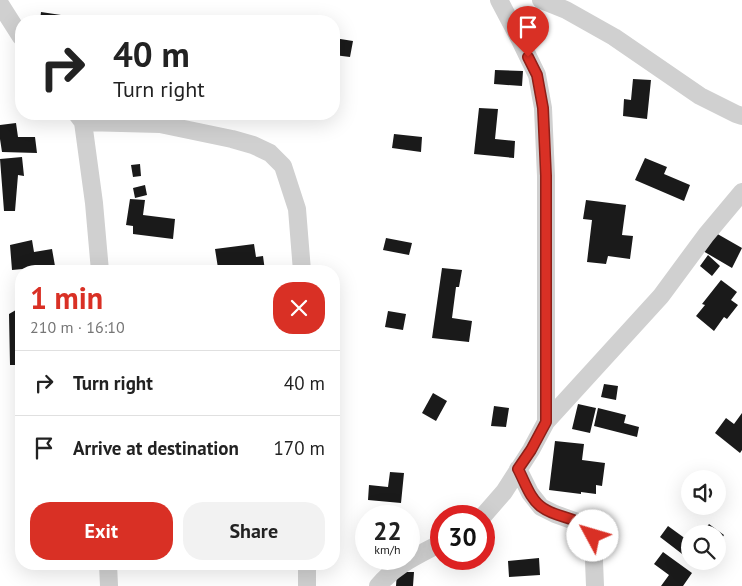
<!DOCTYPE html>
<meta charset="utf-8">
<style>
body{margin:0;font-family:"PT Sans",sans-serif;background:#f2f2f2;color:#222;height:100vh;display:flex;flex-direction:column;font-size:19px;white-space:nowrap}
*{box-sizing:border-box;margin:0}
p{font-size:16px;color:#767676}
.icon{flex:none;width:28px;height:28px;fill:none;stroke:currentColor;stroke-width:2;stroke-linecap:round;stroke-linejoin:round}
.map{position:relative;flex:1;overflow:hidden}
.side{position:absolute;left:15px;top:265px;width:325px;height:305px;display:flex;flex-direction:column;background:#fff;border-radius:20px;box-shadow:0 5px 20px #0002}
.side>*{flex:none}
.hud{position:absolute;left:15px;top:15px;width:325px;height:105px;border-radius:20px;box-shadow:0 5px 20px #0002;background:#fff;color:#222;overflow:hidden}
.tools{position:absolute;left:681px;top:470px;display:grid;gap:10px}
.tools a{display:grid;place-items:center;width:45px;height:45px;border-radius:50%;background:#fff;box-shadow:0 5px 20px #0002;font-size:25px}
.speed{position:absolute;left:355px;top:505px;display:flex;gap:10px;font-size:25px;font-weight:700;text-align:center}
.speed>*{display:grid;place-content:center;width:65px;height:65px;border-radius:50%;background:#fff;box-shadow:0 5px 20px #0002;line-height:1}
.speed small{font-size:12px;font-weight:400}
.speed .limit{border:8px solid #d22;background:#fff;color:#111}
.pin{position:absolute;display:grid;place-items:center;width:42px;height:42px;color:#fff;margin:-51px -21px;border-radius:50% 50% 50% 0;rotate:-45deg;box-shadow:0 0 5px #0007}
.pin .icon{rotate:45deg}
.me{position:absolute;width:55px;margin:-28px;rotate:309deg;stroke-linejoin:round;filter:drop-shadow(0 0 4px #0008)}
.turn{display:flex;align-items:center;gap:18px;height:105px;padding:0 15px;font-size:22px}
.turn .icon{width:65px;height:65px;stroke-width:2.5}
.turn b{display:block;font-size:35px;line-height:42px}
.round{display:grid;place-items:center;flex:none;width:52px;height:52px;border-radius:20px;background:#f2f2f2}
.overview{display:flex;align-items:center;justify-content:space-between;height:85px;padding:0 15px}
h1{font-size:30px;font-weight:800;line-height:38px;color:#d93025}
.cta{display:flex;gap:10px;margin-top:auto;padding:10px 15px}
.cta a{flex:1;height:58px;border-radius:20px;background:#d93025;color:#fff;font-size:20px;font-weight:800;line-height:58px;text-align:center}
.cta a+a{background:#f2f2f2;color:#222}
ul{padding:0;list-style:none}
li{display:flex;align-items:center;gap:15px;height:65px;padding:0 15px;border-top:1px solid #e0e0e0}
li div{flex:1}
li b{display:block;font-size:19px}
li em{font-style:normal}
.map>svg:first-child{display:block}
</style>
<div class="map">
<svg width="742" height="586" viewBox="0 0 742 586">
<rect width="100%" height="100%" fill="#fff"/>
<!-- building -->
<path fill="#1a1a1a" d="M41 12 61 15 59 21H40Z
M334 38 353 41 350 57 334 55Z
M495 70 523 71 522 86 494 84Z
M633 79 651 80 647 119 623 116 624 99 631 100Z
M479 108 498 109 495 139 515 141 514 158 474 154Z
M16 123 18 137H35L37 153 2 152 0 139V125Z
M394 134 422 137 421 152 392 148Z
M22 157 24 176 18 175 15 211H4L0 159Z
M645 158 667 167 664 174 690 185 684 201 635 180Z
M140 164 141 176 133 177 131 165Z
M145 185 147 195 135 198 133 188Z
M130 199 145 200 143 215 175 219 173 239 133 234V226L126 225Z
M586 200 626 205 622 235 633 236 630 259 608 256 606 264 587 262 592 220 583 219Z
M714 232 742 248 732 268 703 251Z
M386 238 412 243 409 255 383 250Z
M32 240 34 252 52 249 55 266 12 270 10 245Z
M254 244 256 257 263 256 265 271H232L231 266 218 268 215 249Z
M708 255 720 266 712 276 700 266Z
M442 268 462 270 459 287H456L452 318 472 321 469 342 432 338Z
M721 280 737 292 731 300 738 305 727 319 724 317 714 331 696 316 705 305 702 304Z
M21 307V365H10L9 314Z
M388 311 406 314 403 330 385 327Z
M604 384 618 386 616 400 601 397Z
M433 393 447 401 436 421 422 413Z
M578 404 596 408 590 433 572 429Z
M494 406 509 408 506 427 491 426Z
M598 408 626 415 624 423 639 427 637 437 594 426Z
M742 413V450L740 453 715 433 726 418 734 424Z
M555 441 584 444 582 460 605 463 602 486 596 485V494L581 492V494L549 490Z
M390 472 404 473 401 503 368 500 369 485 388 487Z
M690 482V495L684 490Z
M709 524 724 535 718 544V534H701Z
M668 526 690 542V560L660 537Z
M663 552 692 573 683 586H661L669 575 654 564Z
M539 558 540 575 509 577 508 561Z
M692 561H705L700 567Z
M397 572H414L413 586H396Z"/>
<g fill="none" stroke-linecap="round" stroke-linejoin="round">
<!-- minor -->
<path stroke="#d0d0d0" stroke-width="18" d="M499 0 520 40 537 75 543 108 546 176V422
M541 0 566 10 614 37 700 96 736 114 742 116
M0 4 21 37
M77 114 83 122 94 203 100 271
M83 122 160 124 232 139 253 145 270 153 283 166 297 209 302 271
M518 469 530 493 541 507 555 514 580 523 587 528 593 536 595 586
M483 516 504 492 531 450 546 422 661 296 706 235 742 192
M108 564 109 586
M307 564V586
M378 586C395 565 418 555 441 543"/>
</g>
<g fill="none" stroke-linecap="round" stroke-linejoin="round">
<defs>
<path id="route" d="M528 57 537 75 543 108 546 176V422L531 450 518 469C525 482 530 500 543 508 555 517 575 517 586 527 589 529 591 533 593 536"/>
</defs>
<!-- route casing -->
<use href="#route" stroke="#8d1f18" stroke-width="12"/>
<!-- route -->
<use href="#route" stroke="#d93025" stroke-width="9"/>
</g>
</svg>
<div class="tools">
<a><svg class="icon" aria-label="sound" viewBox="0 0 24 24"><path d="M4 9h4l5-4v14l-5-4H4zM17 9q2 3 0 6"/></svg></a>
<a><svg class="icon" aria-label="search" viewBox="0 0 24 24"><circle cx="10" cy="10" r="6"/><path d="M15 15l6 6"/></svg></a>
</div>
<div class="speed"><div>22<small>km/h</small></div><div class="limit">30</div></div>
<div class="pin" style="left:528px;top:57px;background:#d93025"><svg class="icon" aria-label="arrive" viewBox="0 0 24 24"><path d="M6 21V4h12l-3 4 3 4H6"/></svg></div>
<svg class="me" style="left:593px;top:536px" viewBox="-20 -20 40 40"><circle r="19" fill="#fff"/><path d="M0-13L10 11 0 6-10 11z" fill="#d93025"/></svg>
<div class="hud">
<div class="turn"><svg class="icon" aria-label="right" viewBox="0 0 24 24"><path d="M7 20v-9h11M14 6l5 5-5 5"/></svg><div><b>40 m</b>Turn right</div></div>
</div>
<section class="side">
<div class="overview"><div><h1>1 min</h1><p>210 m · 16:10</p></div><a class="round" style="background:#d93025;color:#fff"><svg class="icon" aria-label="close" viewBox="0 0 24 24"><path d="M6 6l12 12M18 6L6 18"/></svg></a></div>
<ul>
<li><svg class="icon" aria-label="right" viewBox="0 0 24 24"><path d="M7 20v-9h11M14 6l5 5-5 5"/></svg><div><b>Turn right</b></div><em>40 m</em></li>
<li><svg class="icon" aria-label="arrive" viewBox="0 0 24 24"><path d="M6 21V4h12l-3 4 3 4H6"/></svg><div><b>Arrive at destination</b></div><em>170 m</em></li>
</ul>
<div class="cta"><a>Exit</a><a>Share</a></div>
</section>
</div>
